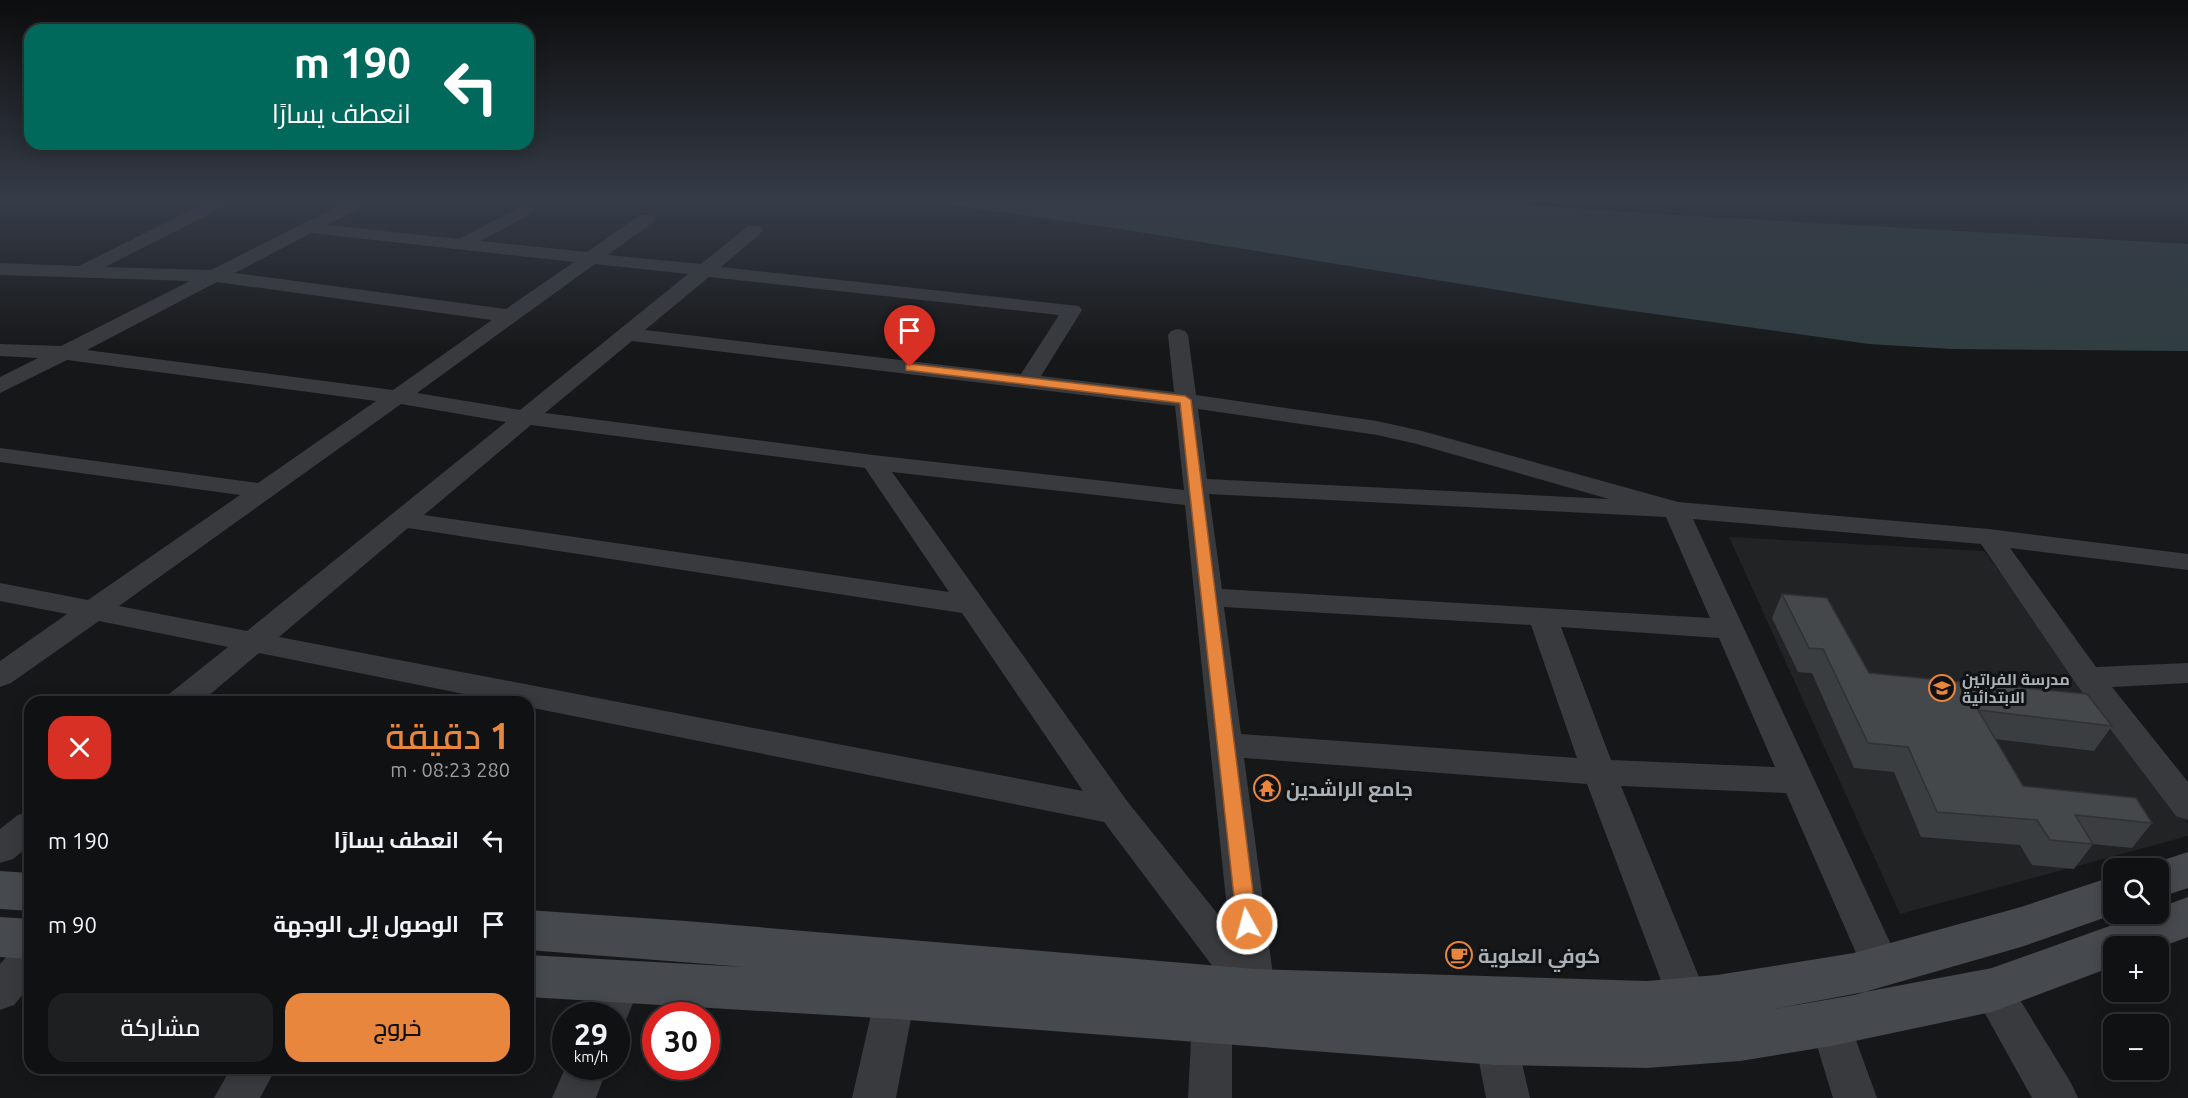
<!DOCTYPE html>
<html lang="ar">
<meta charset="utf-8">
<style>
body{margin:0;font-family:Ubuntu,Cairo,sans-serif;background:#1e1f20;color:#f1f3f6;direction:rtl;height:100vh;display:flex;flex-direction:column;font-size:22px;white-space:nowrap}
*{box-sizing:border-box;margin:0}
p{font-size:20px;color:#9c9d9f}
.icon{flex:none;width:33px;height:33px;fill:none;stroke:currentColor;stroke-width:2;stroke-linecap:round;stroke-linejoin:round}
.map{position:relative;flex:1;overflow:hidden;direction:ltr}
.details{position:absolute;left:24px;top:696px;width:510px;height:378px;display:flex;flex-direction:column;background:#101112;border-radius:18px;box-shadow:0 3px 15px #0003,0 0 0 2px #303132;direction:rtl}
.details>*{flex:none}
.guide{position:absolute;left:24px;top:24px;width:510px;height:126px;border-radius:18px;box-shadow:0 3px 15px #0003,0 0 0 2px #303132;direction:rtl;background:#00695c;color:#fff;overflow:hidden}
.fabs{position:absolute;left:2103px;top:858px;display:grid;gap:12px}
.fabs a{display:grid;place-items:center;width:66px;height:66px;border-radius:12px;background:#101112;box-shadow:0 3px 15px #0003,0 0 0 2px #303132;font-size:30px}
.speed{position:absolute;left:552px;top:1002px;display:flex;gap:12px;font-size:30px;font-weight:700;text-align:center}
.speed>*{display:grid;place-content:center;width:78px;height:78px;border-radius:50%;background:#101112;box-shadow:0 3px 15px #0003,0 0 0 2px #303132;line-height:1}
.speed small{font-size:15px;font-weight:400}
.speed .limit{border:9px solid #d22;background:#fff;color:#111}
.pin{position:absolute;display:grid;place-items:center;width:51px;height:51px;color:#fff;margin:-62px -26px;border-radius:50% 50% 50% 0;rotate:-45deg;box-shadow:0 0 6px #0007}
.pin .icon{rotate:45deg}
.me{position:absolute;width:66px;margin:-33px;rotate:353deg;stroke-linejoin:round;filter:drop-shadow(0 0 4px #0008)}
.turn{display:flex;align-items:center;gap:21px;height:126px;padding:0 24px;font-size:27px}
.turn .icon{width:78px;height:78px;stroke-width:2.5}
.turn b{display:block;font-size:42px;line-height:51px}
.round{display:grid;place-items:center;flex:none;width:63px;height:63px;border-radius:18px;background:#1e1f20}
.head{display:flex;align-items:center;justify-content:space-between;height:102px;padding:0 24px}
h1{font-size:36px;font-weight:600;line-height:45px;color:#e8863e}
.button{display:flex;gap:12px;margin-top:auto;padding:12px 24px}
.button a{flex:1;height:69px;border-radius:18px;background:#e8863e;color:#111;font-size:24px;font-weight:600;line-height:69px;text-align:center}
.button a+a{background:#1e1f20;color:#f1f3f6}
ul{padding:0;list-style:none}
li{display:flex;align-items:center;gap:18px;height:84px;padding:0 24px}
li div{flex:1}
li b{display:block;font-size:22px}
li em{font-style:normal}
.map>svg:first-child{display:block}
</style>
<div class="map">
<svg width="2188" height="1098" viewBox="0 0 2188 1098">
<rect width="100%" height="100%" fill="#161718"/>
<!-- built -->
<path fill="#222325" d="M1729 537 1984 551 2188 824V836L1900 914Z"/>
<!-- water -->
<path fill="#303d41" d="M910 199H1441L1677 215 2188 244V351L1951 349 1869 344 1597 306 1120 229Z"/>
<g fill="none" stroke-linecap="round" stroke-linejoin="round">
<!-- street -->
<path fill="#383a3d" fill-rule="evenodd" d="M0 199H15L13 203 0 207Z
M213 199H233L231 203 105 267 211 270 352 199 370 200 368 204 327 225 459 239 526 204 532 205 534 209 532 213 481 241 587 252 640 215H652L655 219 652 223 608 255 701 264 748 226H760L763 230 760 234 721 267 1079 306 1082 310 1041 376 1174 392 1168 335 1171 331 1178 329 1185 331 1188 335 1196 395 1377 421 1422 431 1678 502 1989 529 2188 554V570L2010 548 2096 667 2188 663V683L2112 687 2188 782V820L2176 816 2077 685 1981 544 1693 519 1901 966 1895 978 1881 983 1867 978 1786 793 1621 786 1708 999 1702 1012 1688 1017 1674 1012 1668 999 1587 784 1244 758 1275 990 1269 1004 1255 1009 1241 1004 1104 822 528 707V702H504L259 653 201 702H164L169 694 228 647 99 621 11 683 0 687V661L67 614 0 601V583L88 600 240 495 0 462V448L258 483 376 401 67 360 0 393V377L38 358 0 356V344L61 346 190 281 0 275V263L79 266ZM311 233 574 262 506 309 235 273ZM595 264 688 274 520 410 417 393ZM709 277 1059 315 1021 374 645 330ZM217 282 492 320 393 390 87 350ZM632 341 1175 406 1184 490 873 455 545 413ZM401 404 506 422 247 631 119 606ZM1198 409 1377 435 1417 444 1609 499 1207 479ZM531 425 865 468 949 592 424 515ZM892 472 1185 505 1229 928 1127 801ZM1209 494 1666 517 1710 618 1222 589ZM408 528 962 613 1083 791 279 637ZM1224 607 1531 625 1577 758 1241 734ZM1561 627 1719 638 1775 767 1611 760Z
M30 811V845L13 859 0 863V829L18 815Z
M30 941V986L14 1005 0 1010V964L16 946Z
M622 964 636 970 642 982 622 1029 616 1031V1016H588L608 970Z
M1992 972 2006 977 2071 1083 2078 1098H2032L1972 990 1978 977Z
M895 979 909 984 915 997 896 1098H852L875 997 881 984Z
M1212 1001 1226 1007 1232 1020V1098H1188L1192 1020 1198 1007Z
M1831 1004 1845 1010 1877 1098H1833L1810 1023 1817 1010Z
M1496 1022 1511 1027 1517 1041 1530 1098H1486L1475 1041 1481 1027Z
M566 1066H608L596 1098H552Z
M231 1068H276L260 1098H214Z"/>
<!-- secondary -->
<path fill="#46494d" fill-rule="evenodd" d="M2188 852V888L2158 898V868L2142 867Z
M0 871 30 873V911L0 909Z
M2114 876V914H2115L2021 947 1854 995 1774 1009 1992 968 2143 914H2158V908L2188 897V937L2158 948V946H2114V966L1992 1012 1831 1046 1740 1061 1647 1068 1496 1065 895 1019 528 997V955L745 967 528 950V910L686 921 1255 969 1647 981 1717 975 1854 953 2021 907Z
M0 917 30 919V959L0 957Z"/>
</g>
<!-- wall -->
<path fill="#3b3e40" d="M1782 594 1869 673 2112 726 2094 751 1995 739 2023 786 2152 823 2132 848 2093 844 2074 869 2032 865 2020 845 1921 837 1894 772 1854 768 1812 673 1798 672 1772 618Z"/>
<!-- building -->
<path fill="#45484b" stroke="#303234" stroke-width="1.5" d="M1782 594 1827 598 1869 673 2087 694 2112 726 1978 710 2023 786 2136 798 2152 823 2075 815 2093 844 2050 840 2037 820 1937 812 1908 747 1868 743 1823 649 1809 648Z"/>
<!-- sky -->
<linearGradient id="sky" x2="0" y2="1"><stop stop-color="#0c0d0d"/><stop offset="0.57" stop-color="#363c48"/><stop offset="1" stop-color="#363c48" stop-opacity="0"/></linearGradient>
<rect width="2188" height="352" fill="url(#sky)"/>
<!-- route -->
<path fill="#e8863e" stroke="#975728" stroke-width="1.5" d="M910 364 1185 396 1191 400 1257 924 1254 930 1247 932 1240 930 1237 924 1180 403 906 370V365Z"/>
<!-- icons -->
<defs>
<symbol id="school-ring" viewBox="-11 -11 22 22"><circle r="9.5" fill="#111213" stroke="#e8863e" stroke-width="1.5"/><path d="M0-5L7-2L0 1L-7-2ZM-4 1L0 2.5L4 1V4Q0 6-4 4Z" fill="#e8863e"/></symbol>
<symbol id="temple-ring" viewBox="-11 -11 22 22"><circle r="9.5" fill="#111213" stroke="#e8863e" stroke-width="1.5"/><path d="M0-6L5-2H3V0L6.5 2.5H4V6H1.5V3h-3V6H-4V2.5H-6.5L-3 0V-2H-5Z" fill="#e8863e"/></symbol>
<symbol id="cafe-ring" viewBox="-11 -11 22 22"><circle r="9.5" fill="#111213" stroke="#e8863e" stroke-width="1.5"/><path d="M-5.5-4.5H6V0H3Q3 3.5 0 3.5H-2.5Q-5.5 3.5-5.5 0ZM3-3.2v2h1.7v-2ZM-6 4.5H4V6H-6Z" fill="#e8863e"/></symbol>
</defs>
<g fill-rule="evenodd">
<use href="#school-ring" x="1927" y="673" width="30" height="30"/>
<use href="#temple-ring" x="1252" y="773" width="30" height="30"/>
<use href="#cafe-ring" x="1444" y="940" width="30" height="30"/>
</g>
<g text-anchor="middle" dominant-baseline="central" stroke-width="6" stroke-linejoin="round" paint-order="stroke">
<!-- poi labels -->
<g font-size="16" font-weight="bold" fill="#a9b1b7" stroke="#111213" text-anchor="start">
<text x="1962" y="679">مدرسة الفراتين<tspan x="1962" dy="18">الابتدائية</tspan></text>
</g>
<!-- near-poi labels -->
<g font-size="20" font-weight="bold" fill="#a9b1b7" stroke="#111213" text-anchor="start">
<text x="1286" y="788">جامع الراشدين</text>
<text x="1478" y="955">كوفي العلوية</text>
</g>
</g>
</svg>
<div class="fabs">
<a><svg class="icon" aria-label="search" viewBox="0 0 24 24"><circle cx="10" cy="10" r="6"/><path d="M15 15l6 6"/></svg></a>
<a>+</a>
<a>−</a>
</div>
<div class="speed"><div>29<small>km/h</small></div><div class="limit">30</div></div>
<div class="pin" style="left:910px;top:367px;background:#d93025"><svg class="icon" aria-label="arrive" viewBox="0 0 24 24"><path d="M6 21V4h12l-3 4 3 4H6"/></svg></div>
<svg class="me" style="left:1247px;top:924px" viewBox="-20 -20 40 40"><circle r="17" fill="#e8863e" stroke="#fff" stroke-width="3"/><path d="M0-11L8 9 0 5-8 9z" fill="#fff"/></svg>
<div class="guide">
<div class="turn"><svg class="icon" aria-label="left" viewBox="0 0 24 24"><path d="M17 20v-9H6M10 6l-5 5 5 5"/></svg><div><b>190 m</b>انعطف يسارًا</div></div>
</div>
<section class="details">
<div class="head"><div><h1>1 دقيقة</h1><p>280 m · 08:23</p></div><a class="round" style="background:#d93025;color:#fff"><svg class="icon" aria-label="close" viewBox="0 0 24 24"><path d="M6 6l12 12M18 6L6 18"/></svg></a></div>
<ul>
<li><svg class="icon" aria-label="left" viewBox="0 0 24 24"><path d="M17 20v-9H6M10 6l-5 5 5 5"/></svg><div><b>انعطف يسارًا</b></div><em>190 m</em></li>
<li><svg class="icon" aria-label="arrive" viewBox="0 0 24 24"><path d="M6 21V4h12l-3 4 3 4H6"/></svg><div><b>الوصول إلى الوجهة</b></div><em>90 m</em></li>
</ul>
<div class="button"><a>خروج</a><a>مشاركة</a></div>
</section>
</div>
